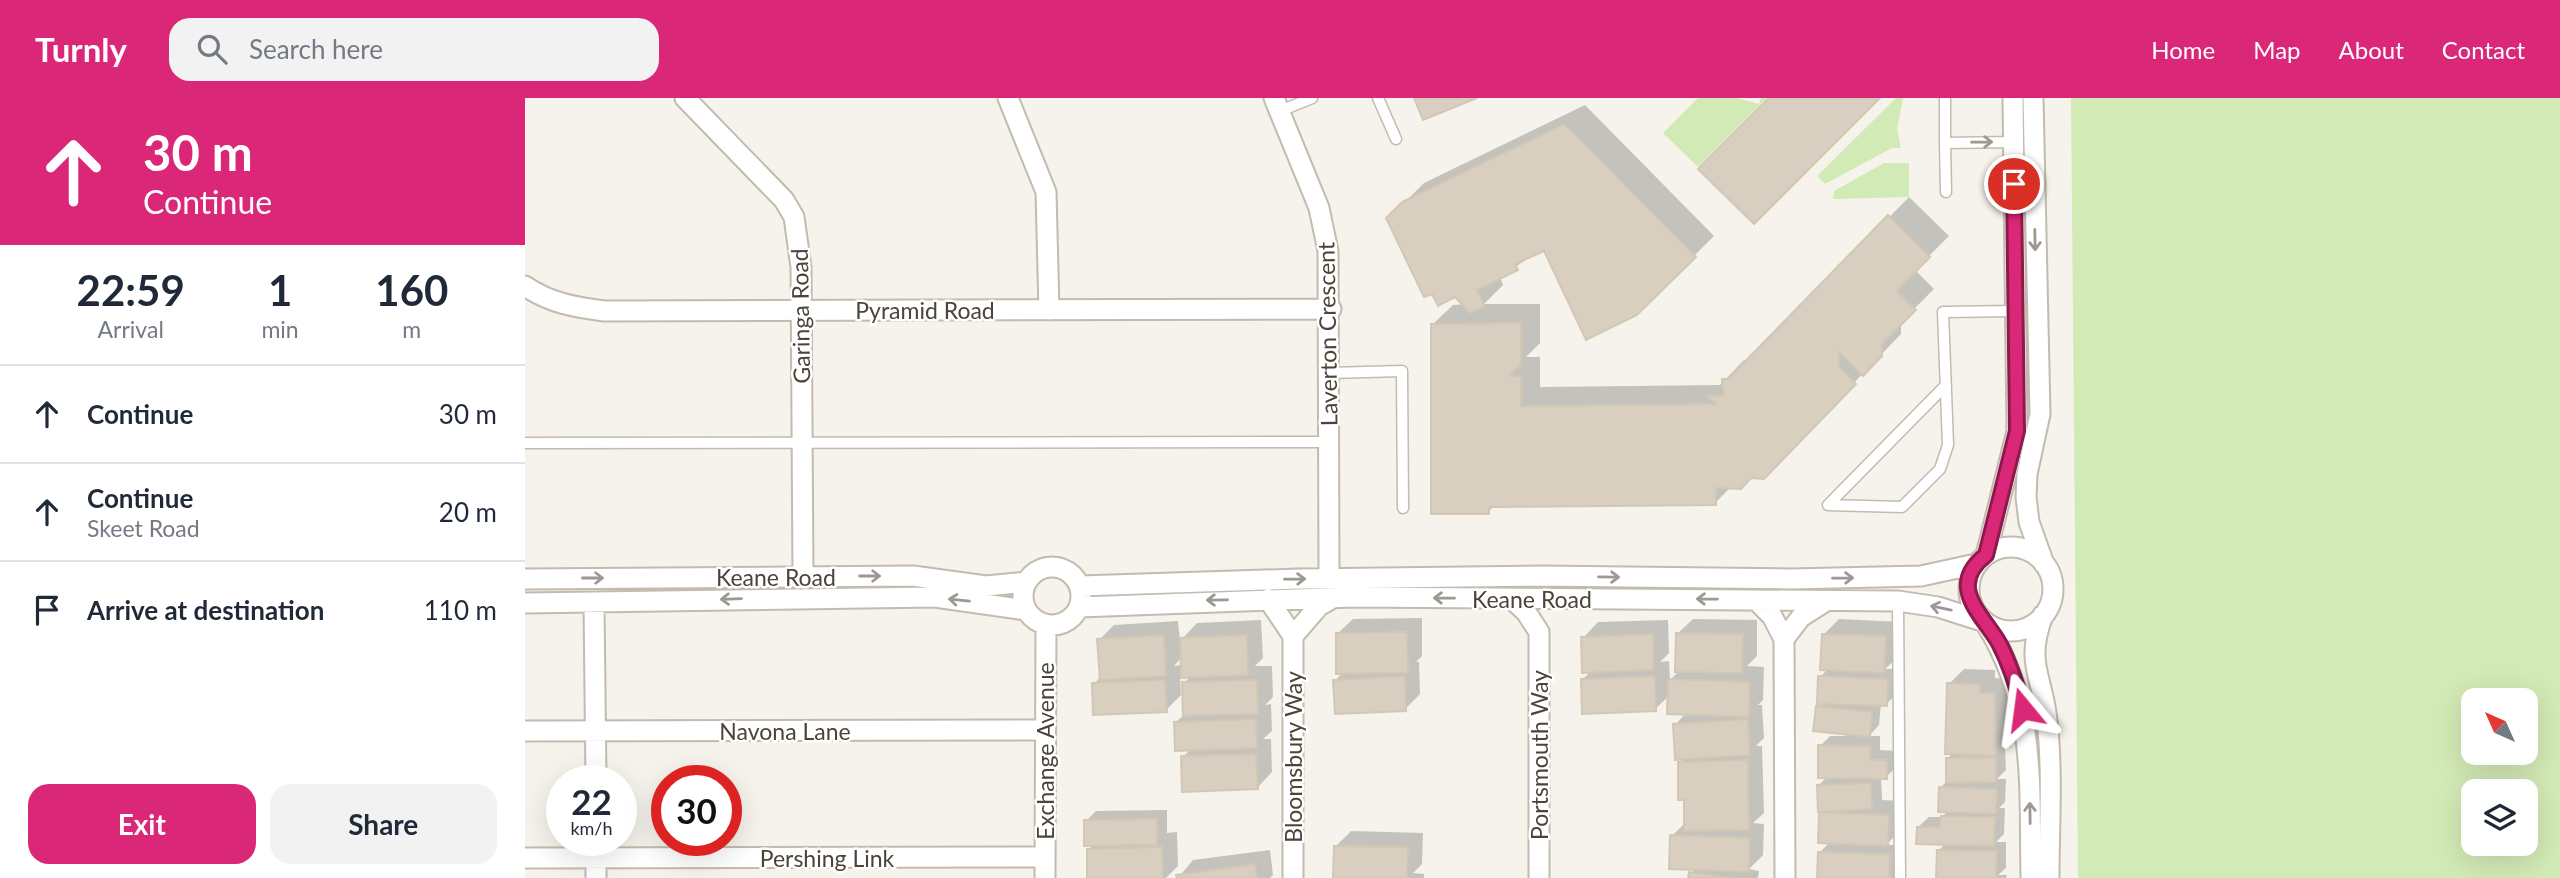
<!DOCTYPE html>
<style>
body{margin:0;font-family:Lato,sans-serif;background:#f2f2f3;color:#1f2937;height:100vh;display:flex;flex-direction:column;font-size:26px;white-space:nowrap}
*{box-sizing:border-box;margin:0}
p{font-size:23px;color:#747a83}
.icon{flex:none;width:38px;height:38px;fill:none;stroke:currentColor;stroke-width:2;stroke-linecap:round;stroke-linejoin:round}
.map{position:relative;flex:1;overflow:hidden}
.drawer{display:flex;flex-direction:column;background:#fff;width:525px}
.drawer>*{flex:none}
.banner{background:#db2777;color:#fff;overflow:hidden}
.needle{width:46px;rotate:315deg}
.buttons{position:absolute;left:1936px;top:590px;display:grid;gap:14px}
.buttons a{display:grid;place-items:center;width:77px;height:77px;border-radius:14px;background:#fff;box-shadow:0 7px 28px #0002;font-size:35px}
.speed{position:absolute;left:21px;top:667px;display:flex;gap:14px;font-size:35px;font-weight:700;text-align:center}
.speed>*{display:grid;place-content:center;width:91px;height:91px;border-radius:50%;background:#fff;box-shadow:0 7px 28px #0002;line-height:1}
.speed small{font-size:18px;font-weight:400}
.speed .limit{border:10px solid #d22;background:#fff;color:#111}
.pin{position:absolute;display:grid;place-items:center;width:60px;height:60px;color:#fff;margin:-30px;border:4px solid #fff;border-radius:50%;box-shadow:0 2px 7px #0007}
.me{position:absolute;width:77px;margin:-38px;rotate:344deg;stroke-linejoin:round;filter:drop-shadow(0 0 5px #0008)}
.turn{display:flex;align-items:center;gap:24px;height:147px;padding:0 28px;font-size:32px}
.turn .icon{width:91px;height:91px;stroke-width:2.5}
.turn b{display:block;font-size:49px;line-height:60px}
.eta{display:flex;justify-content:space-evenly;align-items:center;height:119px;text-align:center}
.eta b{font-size:42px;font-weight:700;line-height:49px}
.button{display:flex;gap:14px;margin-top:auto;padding:14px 28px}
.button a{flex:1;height:80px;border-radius:21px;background:#db2777;color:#fff;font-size:28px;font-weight:700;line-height:80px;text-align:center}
.button a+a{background:#f2f2f3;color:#1f2937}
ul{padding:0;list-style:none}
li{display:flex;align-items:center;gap:21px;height:98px;padding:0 28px;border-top:2px solid #e0e1e3}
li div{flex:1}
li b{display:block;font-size:26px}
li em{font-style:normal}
header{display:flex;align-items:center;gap:42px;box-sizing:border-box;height:98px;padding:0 35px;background:#db2777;color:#fff}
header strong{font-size:33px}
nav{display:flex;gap:38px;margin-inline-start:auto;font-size:24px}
.search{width:490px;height:63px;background:#f2f2f3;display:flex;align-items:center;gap:18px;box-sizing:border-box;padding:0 24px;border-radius:21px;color:#747a83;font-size:26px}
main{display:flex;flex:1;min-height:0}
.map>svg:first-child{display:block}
</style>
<header>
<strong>Turnly</strong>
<div class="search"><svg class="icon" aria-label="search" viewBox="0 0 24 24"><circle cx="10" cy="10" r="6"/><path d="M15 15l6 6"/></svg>Search here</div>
<nav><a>Home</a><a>Map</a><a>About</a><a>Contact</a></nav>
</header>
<main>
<section class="drawer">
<div class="banner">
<div class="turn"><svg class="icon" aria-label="ahead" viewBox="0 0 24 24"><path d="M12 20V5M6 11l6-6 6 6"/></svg><div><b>30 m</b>Continue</div></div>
</div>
<div class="eta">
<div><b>22:59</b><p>Arrival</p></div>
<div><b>1</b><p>min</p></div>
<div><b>160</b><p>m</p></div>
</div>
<ul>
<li><svg class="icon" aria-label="ahead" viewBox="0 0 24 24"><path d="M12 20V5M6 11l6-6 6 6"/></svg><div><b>Continue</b></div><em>30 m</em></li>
<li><svg class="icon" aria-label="ahead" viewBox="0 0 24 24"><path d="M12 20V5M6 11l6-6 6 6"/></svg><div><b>Continue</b><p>Skeet Road</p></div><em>20 m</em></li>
<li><svg class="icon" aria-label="arrive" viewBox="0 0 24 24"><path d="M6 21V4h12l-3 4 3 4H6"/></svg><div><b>Arrive at destination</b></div><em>110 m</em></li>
</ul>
<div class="button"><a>Exit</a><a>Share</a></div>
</section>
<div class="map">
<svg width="2035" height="780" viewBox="0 0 2035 780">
<rect width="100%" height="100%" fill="#f6f3ec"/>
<!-- green -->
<path fill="#d2eab5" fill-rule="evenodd" d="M1173 0H1212L1234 6 1236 0H1242L1173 69 1138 35Z
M1371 0H1378L1372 31 1376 50H1367L1300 86 1292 78Z
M1546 0H2035V780H1553ZM2000 602V654H1948V602ZM1948 693H2000V746H1948Z
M1359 65H1384V99L1308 101 1309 93Z"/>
<!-- shadow -->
<path fill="#0003" fill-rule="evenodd" d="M1060 7 1189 138 1111 216 1019 150 975 179 978 187 959 206H1015V245L1001 259H1015V289L1195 287 1219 262H1224L1384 99 1424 138 1390 172 1409 191 1376 224V236L1238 379H1226L1206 389 1190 405 970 407 963 414 908 226 928 207 940 206 863 121 899 85Z
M897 520V558L891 564H894L895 596 880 611 810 583 818 574 812 536 828 521Z
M1168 521 1232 522V558L1222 568 1239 569 1238 602 1233 607H1237L1239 640 1231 648H1237L1239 715 1228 725 1239 726 1238 757 1224 771 1234 773 1233 780H1165L1170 770 1147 738 1161 724 1154 665 1160 659 1150 627 1161 615 1145 597 1130 611 1057 582 1066 573 1058 540 1073 524 1143 522 1144 555 1135 564 1144 563 1145 582 1152 575V536Z
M1314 521 1375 524 1374 558 1360 571H1373L1372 596 1361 606H1356L1354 627 1344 638H1355V652L1372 653 1371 669 1361 679H1356L1357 702 1378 703 1377 731 1361 747H1374L1378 780H1302L1294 755 1305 744 1296 715 1299 712 1294 687 1303 678 1295 648 1305 638H1321L1293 609 1298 604 1295 579 1303 571 1299 536Z
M736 522 738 560 730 568H747L748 599 740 607 746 606 747 633 738 641H746L747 674 732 690 658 659 666 651 651 624 660 616 659 585 666 578H655L656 597 641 612 569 586 576 578 574 542 589 527 653 523 655 543 672 525ZM657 559 658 567 649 568Z
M1439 571 1470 572V580L1484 581 1486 641 1477 649H1480L1481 672 1472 681H1481L1480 704 1474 710H1480L1479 736 1471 744H1481V770L1473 777H1482L1481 780H1413V753L1421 745 1393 729 1404 719H1417L1424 712 1416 689 1423 682 1422 661 1428 655 1424 586Z
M642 712V735L652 734 653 768 641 780H564L563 752 570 746 561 723 571 713Z
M826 733 898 735 897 766 888 775 899 776V780H810L811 748Z
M745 752 748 777 745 780H653L668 762Z"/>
<!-- building -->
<path fill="#d8cfc1" stroke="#d3c7b4" stroke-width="2" d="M889 0H952L898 22Z
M1244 0H1355L1229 126 1173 71Z
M1039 26 1171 159 1112 217 1061 242 1019 153 990 166 993 172 952 192 960 208 945 215 930 199 913 208 907 196 899 199 861 120 877 104Z
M1363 117 1405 159 1372 193 1391 212 1357 246V258L1338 278 1314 254V269L1331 286 1239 381 1226 380 1216 391 1191 390V407L964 409V416H906V226L996 225V266L985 278H996V308L1191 306 1182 298 1198 297 1197 281H1203Z
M882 534 883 575 811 576V535Z
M1151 535 1218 536 1217 575 1150 574Z
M1128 536 1129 572 1057 575 1056 539Z
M1297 536 1361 538 1359 575 1295 572Z
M639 537 641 578 575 582 572 541Z
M722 537 723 577 656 580 655 540Z
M880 578 881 613 810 616 808 582Z
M1130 578 1131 613 1057 616 1056 581Z
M1293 578 1363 581 1362 608 1292 606Z
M1143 581 1225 584 1224 619 1142 616Z
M640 582 642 614 568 617 567 585Z
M732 582 733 616 658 618 657 584Z
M1422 585 1455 586V595H1470L1471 658 1420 656Z
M1291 608 1347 614 1345 639 1288 633Z
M731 621 732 650 650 653 649 624Z
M1223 621 1225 657 1150 662 1148 626Z
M1293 647 1346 648 1345 662H1362V681L1293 680Z
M731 656 733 691 657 694 656 658Z
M1471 659V684L1421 685V660Z
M1223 662 1224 732 1159 733V702H1153V664Z
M1346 685 1347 711 1293 714 1292 687Z
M1414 689 1472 691 1471 716 1413 714Z
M1294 714 1364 717 1363 748 1293 745Z
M1416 718 1470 719 1469 748 1391 746 1392 729H1415Z
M632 721V747L559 748V722Z
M1145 737 1225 740 1224 774 1144 771Z
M809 748 883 749 882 780H808Z
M637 749 638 780H562V751Z
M1412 752 1472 753 1471 780H1411Z
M1293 754 1365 756 1364 780H1292Z
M730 766 732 780H652L651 777Z
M1164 774 1208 780H1163Z"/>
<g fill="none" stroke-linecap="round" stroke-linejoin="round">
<defs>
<path id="lane" d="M853 0 871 41
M1420 0V45L1489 44
M755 13 787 0
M1420 45 1421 94
M805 275 877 273 878 410
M1421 287 1303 407 1377 409 1415 371 1423 347 1418 214 1491 213
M0 345 804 344
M1373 503 1375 780"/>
<path id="street" d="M160 0 259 102 269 119 276 169 278 478
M483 0 521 94 524 212
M749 0 794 110 803 153 804 481
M1508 0 1515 316 1502 376 1501 399 1504 424 1519 466
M0 188C25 205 49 209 79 213L806 211
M1444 491a42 42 0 1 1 84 0a42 42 0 1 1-84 0Z
M1461 457 1492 333 1488 0
M498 498a29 29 0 1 1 58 0a29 29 0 1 1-58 0Z
M0 481 388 478 461 488 502 484
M555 488 773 481 1016 478 1266 481 1396 478 1451 466
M743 501 768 538 794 508 806 501
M988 502 1001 514 1014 534V780
M1231 502 1247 518 1259 541 1260 780
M0 505 410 499 501 512
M69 505 71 682
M554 509 829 499 1373 503 1413 509 1457 523
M1518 517C1500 566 1517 576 1522 622 1528 674 1524 728 1524 780
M1461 526C1512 607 1504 688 1506 780
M768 538V780
M1259 541 1276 519 1301 503
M0 633 520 632
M0 760 520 759
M71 780V742
M520 780 521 527"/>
</defs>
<!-- lane casing -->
<use href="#lane" stroke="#c2bbae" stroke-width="13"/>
<!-- street casing -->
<use href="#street" stroke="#c2bbae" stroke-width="23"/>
<!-- lane -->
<use href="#lane" stroke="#fff" stroke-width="10"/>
<!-- street -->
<use href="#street" stroke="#fff" stroke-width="19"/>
</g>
<!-- one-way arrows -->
<defs><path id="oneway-shaft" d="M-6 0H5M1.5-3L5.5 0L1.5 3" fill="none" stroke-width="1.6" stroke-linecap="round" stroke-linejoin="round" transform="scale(1.75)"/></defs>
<g stroke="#9c9892">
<use href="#oneway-shaft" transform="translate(1457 44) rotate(-1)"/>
<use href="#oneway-shaft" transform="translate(1510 142) rotate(89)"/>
<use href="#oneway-shaft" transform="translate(345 478)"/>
<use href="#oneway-shaft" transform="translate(1084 479) rotate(1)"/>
<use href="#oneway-shaft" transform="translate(68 480)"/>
<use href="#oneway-shaft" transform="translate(1318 480) rotate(-1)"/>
<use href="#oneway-shaft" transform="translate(770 481) rotate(-1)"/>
<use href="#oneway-shaft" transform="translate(919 500) rotate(-179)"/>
<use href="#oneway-shaft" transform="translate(206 501) rotate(178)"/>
<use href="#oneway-shaft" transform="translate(1182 501) rotate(-179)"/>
<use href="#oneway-shaft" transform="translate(434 502) rotate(-174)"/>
<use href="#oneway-shaft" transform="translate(692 502) rotate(179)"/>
<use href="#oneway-shaft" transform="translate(1416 510) rotate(-168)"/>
<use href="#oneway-shaft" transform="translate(1505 715) rotate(-91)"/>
</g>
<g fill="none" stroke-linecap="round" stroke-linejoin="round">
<defs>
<path id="route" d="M1489 86 1492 333 1461 457C1421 488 1457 516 1474 545 1485 566 1492 588 1498 611"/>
</defs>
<!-- route casing -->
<use href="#route" stroke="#8e194d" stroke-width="18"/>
<!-- route -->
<use href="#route" stroke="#db2777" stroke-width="12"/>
</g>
<g text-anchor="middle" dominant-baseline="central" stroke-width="5" stroke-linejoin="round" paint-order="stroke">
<!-- street labels -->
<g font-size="23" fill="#4b4439" stroke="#fff">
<text x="400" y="212">Pyramid Road</text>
<text transform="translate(275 218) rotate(-91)">Garinga Road</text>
<text transform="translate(802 236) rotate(-91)">Laverton Crescent</text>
<text x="251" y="479">Keane Road</text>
<text x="1007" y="501">Keane Road</text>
<text x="260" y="633">Navona Lane</text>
<text transform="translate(520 653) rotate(-90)">Exchange Avenue</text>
<text transform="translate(1014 657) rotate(-90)">Portsmouth Way</text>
<text transform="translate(768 659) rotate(-90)">Bloomsbury Way</text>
<text x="302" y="760">Pershing Link</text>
</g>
</g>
</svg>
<div class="buttons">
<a><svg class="needle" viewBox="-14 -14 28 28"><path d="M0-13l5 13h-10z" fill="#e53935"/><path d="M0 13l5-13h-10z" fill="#747a83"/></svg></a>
<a><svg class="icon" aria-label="layers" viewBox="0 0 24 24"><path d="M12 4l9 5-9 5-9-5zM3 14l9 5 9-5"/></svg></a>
</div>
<div class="speed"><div>22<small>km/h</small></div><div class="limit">30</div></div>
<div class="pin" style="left:1489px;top:86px;background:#d93025"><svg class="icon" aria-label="arrive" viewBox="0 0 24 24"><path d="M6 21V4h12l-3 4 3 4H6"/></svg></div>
<svg class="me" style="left:1498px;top:611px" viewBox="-20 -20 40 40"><path d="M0-17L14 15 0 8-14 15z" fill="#db2777" stroke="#fff" stroke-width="4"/></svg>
</div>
</main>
